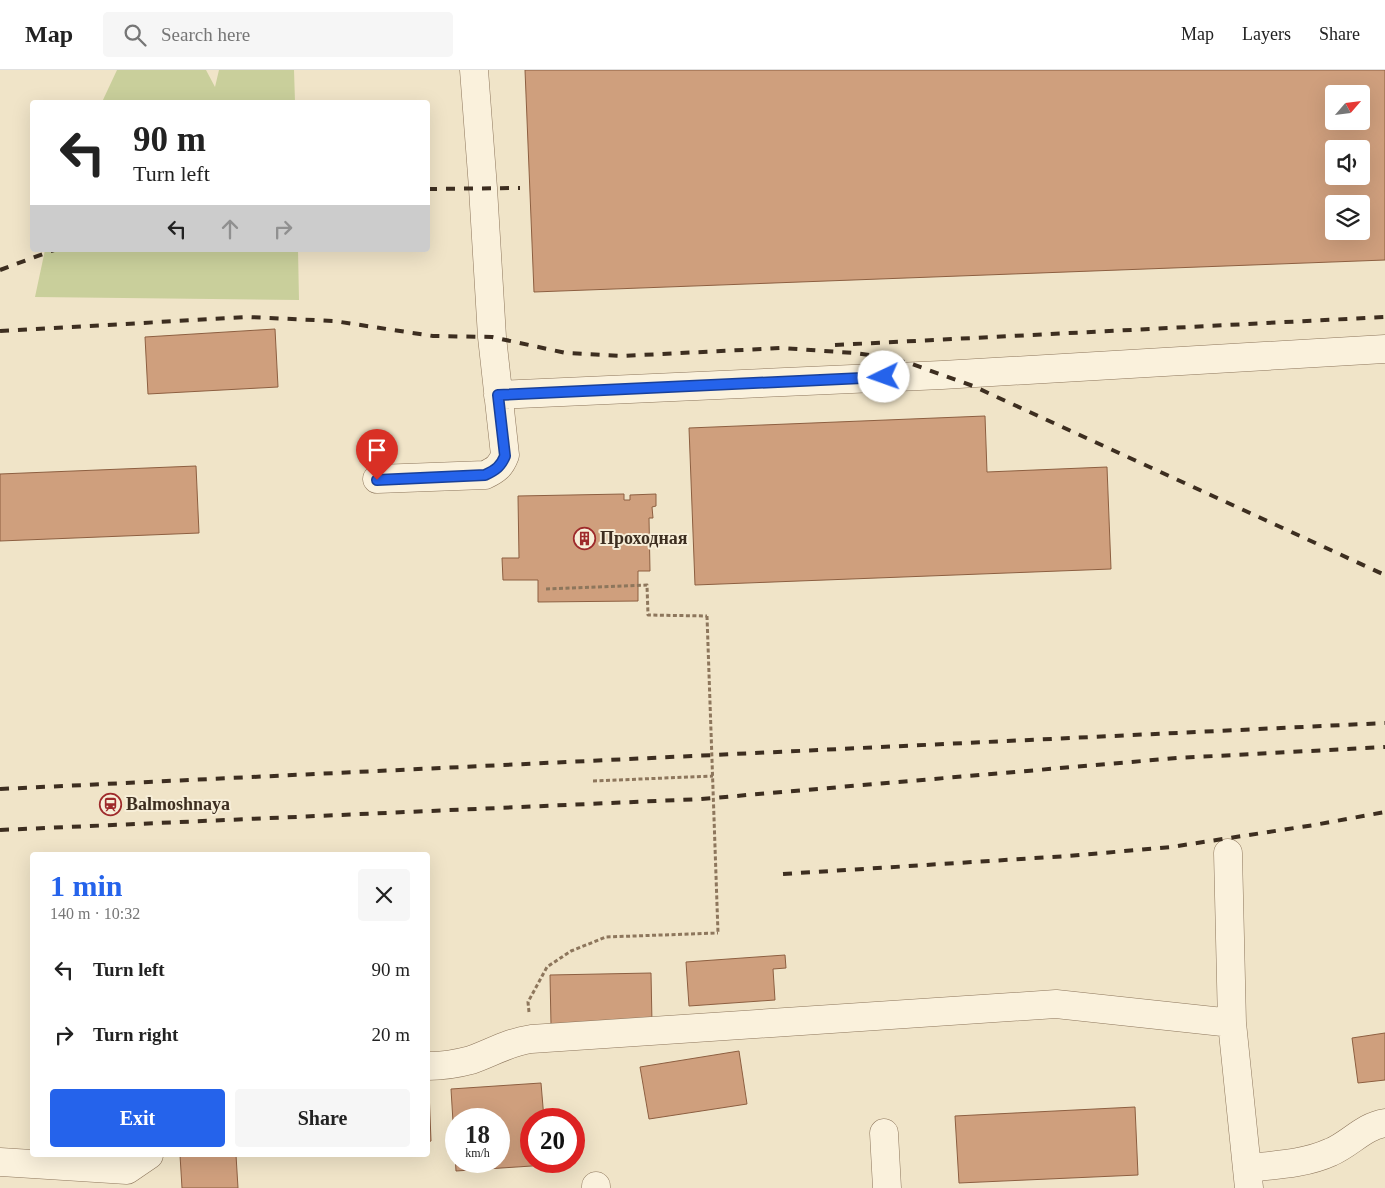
<!DOCTYPE html>
<meta charset="utf-8">
<style>
body{margin:0;font-family:"Times New Roman",serif;background:#f6f6f6;color:#222;height:100vh;display:flex;flex-direction:column;font-size:19px;white-space:nowrap}
*{box-sizing:border-box;margin:0}
p{font-size:16px;color:#767676}
.icon{flex:none;width:28px;height:28px;fill:none;stroke:currentColor;stroke-width:2;stroke-linecap:round;stroke-linejoin:round}
.map{position:relative;flex:1;overflow:hidden}
.details{position:absolute;left:30px;top:782px;width:400px;height:305px;display:flex;flex-direction:column;background:#fff;border-radius:5px;box-shadow:0 5px 20px #0002}
.details>*{flex:none}
.banner{position:absolute;left:30px;top:30px;width:400px;height:152px;border-radius:5px;box-shadow:0 5px 20px #0002;background:#fff;color:#222;overflow:hidden}
.needle{width:32px;rotate:62deg}
.fabs{position:absolute;left:1325px;top:15px;display:grid;gap:10px}
.fabs a{display:grid;place-items:center;width:45px;height:45px;border-radius:5px;background:#fff;box-shadow:0 5px 20px #0002;font-size:25px}
.speed{position:absolute;left:445px;top:1038px;display:flex;gap:10px;font-size:25px;font-weight:700;text-align:center}
.speed>*{display:grid;place-content:center;width:65px;height:65px;border-radius:50%;background:#fff;box-shadow:0 5px 20px #0002;line-height:1}
.speed small{font-size:12px;font-weight:400}
.speed .limit{border:8px solid #d22;background:#fff;color:#111}
.pin{position:absolute;display:grid;place-items:center;width:42px;height:42px;color:#fff;margin:-51px -21px;border-radius:50% 50% 50% 0;rotate:-45deg;box-shadow:0 0 5px #0007}
.pin .icon{rotate:45deg}
.me{position:absolute;width:55px;margin:-28px;rotate:267deg;stroke-linejoin:round;filter:drop-shadow(0 0 4px #0008)}
.turn{display:flex;align-items:center;gap:18px;height:105px;padding:0 20px;font-size:22px}
.turn .icon{width:65px;height:65px;stroke-width:2.5}
.turn b{display:block;font-size:35px;line-height:42px}
.lanes{display:flex;align-items:center;height:48px;padding:0 20px;background:#0003;justify-content:center;gap:25px;direction:ltr}
.lanes .off{opacity:.35}
.round{display:grid;place-items:center;flex:none;width:52px;height:52px;border-radius:5px;background:#f6f6f6}
.head{display:flex;align-items:center;justify-content:space-between;height:85px;padding:0 20px}
h1{font-size:30px;font-weight:800;line-height:38px;color:#2563eb}
.button{display:flex;gap:10px;margin-top:auto;padding:10px 20px}
.button a{flex:1;height:58px;border-radius:5px;background:#2563eb;color:#fff;font-size:20px;font-weight:800;line-height:58px;text-align:center}
.button a+a{background:#f6f6f6;color:#222}
ul{padding:0;list-style:none}
li{display:flex;align-items:center;gap:15px;height:65px;padding:0 20px}
li div{flex:1}
li b{display:block;font-size:19px}
li em{font-style:normal}
header{display:flex;align-items:center;gap:30px;box-sizing:border-box;height:70px;padding:0 25px;background:#fff;border-bottom:1px solid #e0e0e0}
header strong{font-size:24px}
nav{display:flex;gap:28px;margin-inline-start:auto;font-size:18px}
.search{width:350px;height:45px;background:#f6f6f6;display:flex;align-items:center;gap:12px;box-sizing:border-box;padding:0 18px;border-radius:5px;color:#767676;font-size:19px}
.map>svg:first-child{display:block}
</style>
<header>
<strong>Map</strong>
<div class="search"><svg class="icon" aria-label="search" viewBox="0 0 24 24"><circle cx="10" cy="10" r="6"/><path d="M15 15l6 6"/></svg>Search here</div>
<nav><a>Map</a><a>Layers</a><a>Share</a></nav>
</header>
<div class="map">
<svg width="1385" height="1118" viewBox="0 0 1385 1118">
<rect width="100%" height="100%" fill="#f0e4c8"/>
<!-- green -->
<path fill="#c9cf9b" d="M117 0H206L215 17 219 0H294L295 32H102Z
M45 180H298L299 230 35 227Z"/>
<!-- building -->
<path fill="#cf9f7d" stroke="#8d5f41" fill-rule="evenodd" d="M525 0H1385V190L534 222ZM1334 24H1361V51H1334ZM1334 79H1361V106H1334ZM1334 134H1361V161H1334Z
M275 259 278 317 148 324 145 267Z
M985 346 987 402 1107 397 1111 499 695 515 689 358Z
M196 396 199 463 0 471V404Z
M624 424V430H630V425L656 424V436L652 437 653 448H649L650 501H638V531L538 532V510H503L502 488H519L518 426Z
M785 885 786 898 773 899 775 930 689 936 686 892Z
M651 903 652 953 551 955 550 905Z
M1385 963V1010L1358 1013 1352 968Z
M739 981 747 1034 649 1049 640 997Z
M541 1013 544 1049H531V1091H547V1095L456 1101 451 1019ZM456 1049H499V1091H456Z
M428 1020H429L431 1071 428 1072Z
M1135 1037 1138 1105 959 1113 955 1046Z
M180 1085H236L238 1118H182Z"/>
<g fill="none" stroke-linecap="round" stroke-linejoin="round">
<defs>
<path id="minor" d="M498 325 942 305 1385 279
M377 409 485 405C496 400 501 396 505 385L492 267 483 118 474 0
M1228 783 1232 953 1249 1118
M428 996C442 996 456 994 471 990 491 983 509 972 531 969L1056 934 1232 953
M884 1063 887 1118
M0 1092 127 1100 149 1085
M1247 1098C1275 1095 1305 1094 1331 1082 1350 1074 1364 1056 1385 1053
M596 1116V1118"/>
</defs>
<!-- minor casing -->
<use href="#minor" stroke="#8d765c" stroke-width="29"/>
<!-- path -->
<path stroke="#8d765c" stroke-width="3" stroke-dasharray="4 2.5" stroke-linecap="butt" d="M546 519 647 515 648 545 707 546
M593 711 713 706
M529 942 528 932 547 897 571 881 606 867 718 863"/>
<!-- minor -->
<use href="#minor" stroke="#faf1dc" stroke-width="28"/>
<!-- rail -->
<path stroke="#3d2e20" stroke-width="4" stroke-dasharray="9 9" stroke-linecap="butt" d="M428 119 520 118
M0 200 54 180
M0 261 248 247 334 251 433 266 492 267 566 283 622 286 781 278 855 283 882 287 909 293 973 316 1385 505
M835 275 1385 247
M0 719 1385 653
M0 760 701 729 1177 688 1385 677
M783 804 1068 786 1171 777 1314 755 1385 742"/>
<!-- path-bridge -->
<path stroke="#8d765c" stroke-width="3" stroke-dasharray="4 2.5" stroke-linecap="butt" d="M707 546 718 863"/>
</g>
<g fill="none" stroke-linecap="round" stroke-linejoin="round">
<defs>
<path id="route" d="M377 410 485 405C496 400 501 396 505 386L498 325 884 307"/>
</defs>
<!-- route casing -->
<use href="#route" stroke="#184099" stroke-width="12"/>
<!-- route -->
<use href="#route" stroke="#2563eb" stroke-width="9"/>
</g>
<!-- icons -->
<defs>
<symbol id="building-ring" viewBox="-11 -11 22 22"><circle r="9.5" fill="#f7eed8" stroke="#9e2a2b" stroke-width="1.5"/><path d="M-4-6H4V6H1V3H-1V6H-4ZM-2.5-4.3h1.7v1.8h-1.7ZM.8-4.3h1.7v1.8H.8ZM-2.5-1h1.7V.8h-1.7ZM.8-1h1.7V.8H.8Z" fill="#9e2a2b"/></symbol>
<symbol id="station-ring" viewBox="-11 -11 22 22"><circle r="9.5" fill="#f7eed8" stroke="#9e2a2b" stroke-width="1.5"/><path d="M-3-6H3Q5-6 5-4V2Q5 4 3 4L4.5 6H3L1.5 4h-3L-3 6H-4.5L-3 4Q-5 4-5 2V-4Q-5-6-3-6ZM-3.5-4v3h7v-3ZM-3.5 1v1.5H-2V1ZM2 1v1.5H3.5V1Z" fill="#9e2a2b"/></symbol>
</defs>
<g fill-rule="evenodd">
<use href="#building-ring" x="572" y="456" width="25" height="25"/>
<use href="#station-ring" x="98" y="722" width="25" height="25"/>
</g>
<g text-anchor="middle" dominant-baseline="central" stroke-width="4" stroke-linejoin="round" paint-order="stroke">
<!-- poi labels -->
<g font-size="18" font-weight="bold" fill="#3d2e20" stroke="#f7eed8" text-anchor="start">
<text x="600" y="468">Проходная</text>
<text x="126" y="734">Balmoshnaya</text>
</g>
</g>
</svg>
<div class="fabs">
<a><svg class="needle" viewBox="-14 -14 28 28"><path d="M0-13l5 13h-10z" fill="#e53935"/><path d="M0 13l5-13h-10z" fill="#767676"/></svg></a>
<a><svg class="icon" aria-label="sound" viewBox="0 0 24 24"><path d="M4 9h4l5-4v14l-5-4H4zM17 9q2 3 0 6"/></svg></a>
<a><svg class="icon" aria-label="layers" viewBox="0 0 24 24"><path d="M12 4l9 5-9 5-9-5zM3 14l9 5 9-5"/></svg></a>
</div>
<div class="speed"><div>18<small>km/h</small></div><div class="limit">20</div></div>
<div class="pin" style="left:377px;top:410px;background:#d93025"><svg class="icon" aria-label="arrive" viewBox="0 0 24 24"><path d="M6 21V4h12l-3 4 3 4H6"/></svg></div>
<svg class="me" style="left:884px;top:307px" viewBox="-20 -20 40 40"><circle r="19" fill="#fff"/><path d="M0-13L10 11 0 6-10 11z" fill="#2563eb"/></svg>
<div class="banner">
<div class="turn"><svg class="icon" aria-label="left" viewBox="0 0 24 24"><path d="M17 20v-9H6M10 6l-5 5 5 5"/></svg><div><b>90 m</b>Turn left</div></div>
<div class="lanes"><svg class="icon" aria-label="left" viewBox="0 0 24 24"><path d="M17 20v-9H6M10 6l-5 5 5 5"/></svg><svg class="icon off" aria-label="ahead" viewBox="0 0 24 24"><path d="M12 20V5M6 11l6-6 6 6"/></svg><svg class="icon off" aria-label="right" viewBox="0 0 24 24"><path d="M7 20v-9h11M14 6l5 5-5 5"/></svg></div>
</div>
<section class="details">
<div class="head"><div><h1>1 min</h1><p>140 m · 10:32</p></div><a class="round"><svg class="icon" aria-label="close" viewBox="0 0 24 24"><path d="M6 6l12 12M18 6L6 18"/></svg></a></div>
<ul>
<li><svg class="icon" aria-label="left" viewBox="0 0 24 24"><path d="M17 20v-9H6M10 6l-5 5 5 5"/></svg><div><b>Turn left</b></div><em>90 m</em></li>
<li><svg class="icon" aria-label="right" viewBox="0 0 24 24"><path d="M7 20v-9h11M14 6l5 5-5 5"/></svg><div><b>Turn right</b></div><em>20 m</em></li>
</ul>
<div class="button"><a>Exit</a><a>Share</a></div>
</section>
</div>
